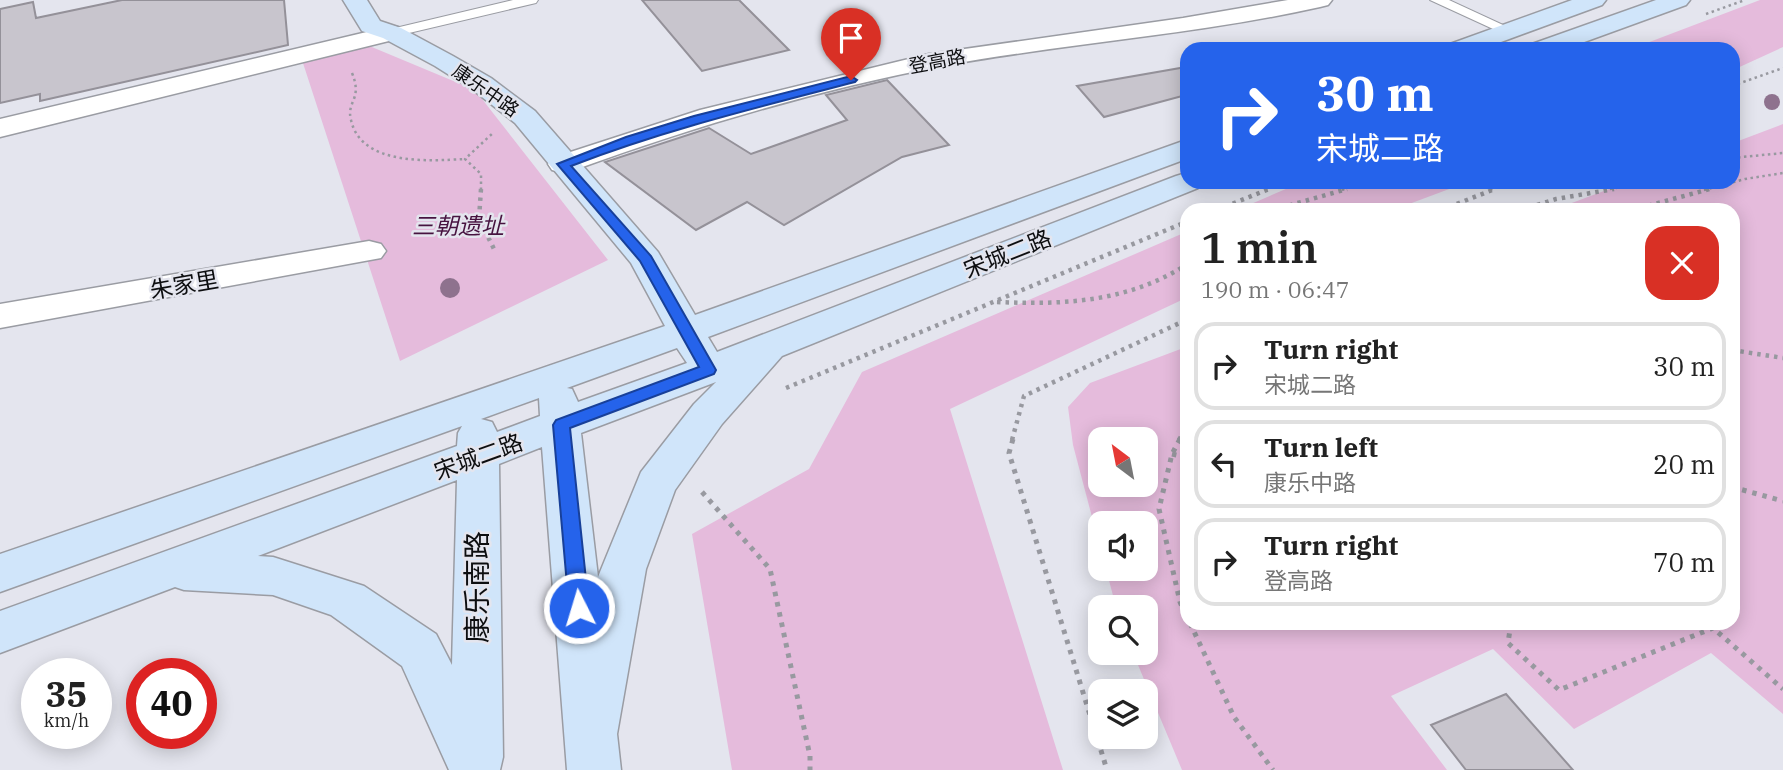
<!DOCTYPE html>
<meta charset="utf-8">
<style>
body{margin:0;font-family:"IBM Plex Serif","Noto Sans SC",serif;background:#f6f6f6;color:#222;height:100vh;display:flex;flex-direction:column;font-size:26px;white-space:nowrap}
*{box-sizing:border-box;margin:0}
p{font-size:23px;color:#767676}
.icon{flex:none;width:38px;height:38px;fill:none;stroke:currentColor;stroke-width:2;stroke-linecap:round;stroke-linejoin:round}
.map{position:relative;flex:1;overflow:hidden}
.details{position:absolute;left:1180px;top:203px;width:560px;height:427px;display:flex;flex-direction:column;background:#fff;border-radius:21px;box-shadow:0 4px 18px #0003}
.details>*{flex:none}
.hud{position:absolute;left:1180px;top:42px;width:560px;height:147px;border-radius:21px;box-shadow:0 4px 18px #0003;background:#2563eb;color:#fff;overflow:hidden}
.needle{width:46px;rotate:328deg}
.fabs{position:absolute;left:1088px;top:427px;display:grid;gap:14px}
.fabs a{display:grid;place-items:center;width:70px;height:70px;border-radius:14px;background:#fff;box-shadow:0 4px 18px #0003;font-size:35px}
.speed{position:absolute;left:21px;top:658px;display:flex;gap:14px;font-size:35px;font-weight:700;text-align:center}
.speed>*{display:grid;place-content:center;width:91px;height:91px;border-radius:50%;background:#fff;box-shadow:0 4px 18px #0003;line-height:1}
.speed small{font-size:18px;font-weight:400}
.speed .limit{border:10px solid #d22;background:#fff;color:#111}
.pin{position:absolute;display:grid;place-items:center;width:60px;height:60px;color:#fff;margin:-72px -30px;border-radius:50% 50% 50% 0;rotate:-45deg;box-shadow:0 0 7px #0007}
.pin .icon{rotate:45deg}
.me{position:absolute;width:77px;margin:-38px;rotate:355deg;stroke-linejoin:round;filter:drop-shadow(0 0 5px #0008)}
.turn{display:flex;align-items:center;gap:24px;height:147px;padding:0 21px;font-size:32px}
.turn .icon{width:91px;height:91px;stroke-width:2.5}
.turn b{display:block;font-size:49px;line-height:60px}
.round{display:grid;place-items:center;flex:none;width:74px;height:74px;border-radius:21px;background:#f6f6f6}
.overview{display:flex;align-items:center;justify-content:space-between;height:119px;padding:0 21px}
h1{font-size:42px;font-weight:600;line-height:52px}
ul{padding:0;list-style:none}
li{display:flex;align-items:center;gap:21px;height:88px;margin:0 14px 10px;padding:0 7px;border:4px solid #e0e0e0;border-radius:21px}
li div{flex:1}
li b{display:block;font-size:26px}
li em{font-style:normal}
.map>svg:first-child{display:block}
</style>
<div class="map">
<svg width="1783" height="770" viewBox="0 0 1783 770">
<rect width="100%" height="100%" fill="#e4e5ee"/>
<!-- green -->
<path fill="#e5bbdc" fill-rule="evenodd" d="M1760 0H1783V47L1733 70 1732 49H1631Z
M367 45 475 90 608 260 400 361 302 60Z
M1783 124V714L1711 653 1574 729 1493 649 1391 696 1447 770H1182L1133 653H1146V607H1116L1106 569H1146V523H1101V551L1073 445 1068 407 1090 383 1186 347V623H1732V210H1553L1628 182H1732L1733 143ZM1146 439V485H1101V439Z
M1302 182H1468L1393 210H1237Z
M1186 232V298L950 409 1063 770H732L692 534 809 469 862 372Z"/>
<!-- building -->
<path fill="#c8c5cd" stroke="#949199" stroke-width="2" d="M122 0H284L288 45 40 101V94L0 103V9L33 2 36 18Z
M642 0H739L789 50 702 71Z
M1186 67V95L1104 117 1077 86Z
M887 80 949 145 902 157 784 225 747 202 696 230 605 162 709 128 751 154 847 120 826 95Z
M1506 694 1573 770H1466L1431 725Z"/>
<g fill="none" stroke-linecap="round" stroke-linejoin="round">
<defs>
<path id="lane" d="M513 0H538L536 3 392 37 385 33 387 30Z
M1430 0H1449L1516 31 1514 34H1504Z"/>
<path id="street" d="M1288 0H1332L1328 5 1320 7C1195 35 1067 43 942 66 817 90 693 127 574 170L563 173 552 170 548 164 552 158 700 110 929 54 1183 18Z
M392 26 401 28 404 33 401 38 0 137V119Z
M369 241 381 244 386 251 381 258 0 328V304Z"/>
<path id="secondary" d="M343 0H367L380 21 401 28 453 56 491 78 535 111 658 252 695 315 1186 140V159L708 337 717 352 1176 176 1186 173V182H1202L1198 188 782 356 722 424 675 490 646 569 617 734 621 770H567L542 447 499 464 503 757 500 770H449L402 666 331 615 273 595 184 590 175 587 0 653V611L457 446 458 433 462 426 0 592V554L665 326 631 263 515 123 473 90 435 66 383 38 362 31ZM677 348 687 363 578 402 572 389 567 388ZM716 382 694 404 641 472 598 577 581 433ZM539 398 540 416 497 432 492 422 481 419ZM457 480 452 665 436 634 364 586 273 557 258 556Z
M1572 0H1606L1602 5 1482 49H1446L1450 44Z
M1656 0H1690L1686 5 1565 49H1528L1532 44Z"/>
</defs>
<!-- lane casing -->
<use href="#lane" stroke="#9a9ca3" stroke-width="2"/>
<!-- street casing -->
<use href="#street" stroke="#9a9ca3" stroke-width="3"/>
<!-- secondary casing -->
<use href="#secondary" stroke="#9a9ca3" stroke-width="3"/>
<!-- path-far2 -->
<path stroke="#9899a0" stroke-width="2.5" stroke-dasharray="2.5 3.5" stroke-linecap="butt" d="M1706 14 1745 0
M352 73C363 100 346 101 351 120 361 166 429 161 465 159
M1732 86 1783 68
M1732 158 1783 153
M481 190V174L465 159 494 132
M1265 190 1285 182
M1342 190 1364 182
M1490 190 1511 182
M1604 190 1650 182
M1704 190 1745 179 1783 173"/>
<!-- path-far1 -->
<path stroke="#9899a0" stroke-width="4.5" stroke-dasharray="3.5 5" stroke-linecap="butt" d="M481 189 479 219 494 249
M1217 210 1269 189
M1273 210 1347 189
M1441 210 1495 189
M1521 210 1556 199 1614 189
M1632 210 1710 189
M997 302C1064 305 1128 302 1186 265
M1732 350 1783 358
M786 388 1186 222
M1012 440 1024 396 1186 320
M1179 440 1186 428"/>
<!-- path -->
<path stroke="#9899a0" stroke-width="5" stroke-dasharray="4.5 6" stroke-linecap="butt" d="M1013 439 1009 453 1107 770
M1180 439 1172 454 1159 509 1180 602 1186 616
M1172 454 1186 457
M1732 487 1783 501
M702 492 770 569 810 756V770
M1190 623 1234 717 1273 770
M1511 623 1508 643 1559 690 1713 628 1783 689"/>
<!-- lane -->
<use href="#lane" fill="#fff" fill-rule="evenodd"/>
<!-- street -->
<use href="#street" fill="#fff" fill-rule="evenodd"/>
<!-- secondary -->
<use href="#secondary" fill="#d0e5fa" fill-rule="evenodd"/>
</g>
<!-- trees -->
<g fill="#8e728e">
<circle cx="1772" cy="102" r="8"/>
<circle cx="450" cy="288" r="10"/>
</g>
<!-- route -->
<path fill="#2563eb" stroke="#184099" stroke-width="2" d="M851 76 857 80 855 82C759 107 664 130 571 166L651 256 716 370 714 374 570 428 589 608 586 614 579 616 572 614 569 608 553 425 556 420 699 367 640 261 557 164 626 137 694 116Z"/>
<g text-anchor="middle" dominant-baseline="central" stroke-width="5" stroke-linejoin="round" paint-order="stroke">
<!-- far-street labels -->
<g font-size="19" fill="#0d0e10" stroke="#e4e5ee">
<text transform="translate(937 61) rotate(-11)">登高路</text>
<text transform="translate(486 90) rotate(35)">康乐中路</text>
</g>
<!-- park labels -->
<g font-size="23" font-style="italic" fill="#471340" stroke="#e4e5ee">
<text x="458" y="225">三朝遗址</text>
</g>
<!-- street labels -->
<g font-size="23" fill="#0d0e10" stroke="#e4e5ee">
<text transform="translate(1007 253) rotate(-22)">宋城二路</text>
<text transform="translate(184 284) rotate(-10)">朱家里</text>
<text transform="translate(478 456) rotate(-20)">宋城二路</text>
</g>
<!-- near-street labels -->
<g font-size="28" fill="#0d0e10" stroke="#e4e5ee">
<text transform="translate(476 587) rotate(-90)">康乐南路</text>
</g>
</g>
</svg>
<div class="fabs">
<a><svg class="needle" viewBox="-14 -14 28 28"><path d="M0-13l5 13h-10z" fill="#e53935"/><path d="M0 13l5-13h-10z" fill="#767676"/></svg></a>
<a><svg class="icon" aria-label="sound" viewBox="0 0 24 24"><path d="M4 9h4l5-4v14l-5-4H4zM17 9q2 3 0 6"/></svg></a>
<a><svg class="icon" aria-label="search" viewBox="0 0 24 24"><circle cx="10" cy="10" r="6"/><path d="M15 15l6 6"/></svg></a>
<a><svg class="icon" aria-label="layers" viewBox="0 0 24 24"><path d="M12 4l9 5-9 5-9-5zM3 14l9 5 9-5"/></svg></a>
</div>
<div class="speed"><div>35<small>km/h</small></div><div class="limit">40</div></div>
<div class="pin" style="left:851px;top:80px;background:#d93025"><svg class="icon" aria-label="arrive" viewBox="0 0 24 24"><path d="M6 21V4h12l-3 4 3 4H6"/></svg></div>
<svg class="me" style="left:579px;top:608px" viewBox="-20 -20 40 40"><circle r="17" fill="#2563eb" stroke="#fff" stroke-width="3"/><path d="M0-11L8 9 0 5-8 9z" fill="#fff"/></svg>
<div class="hud">
<div class="turn"><svg class="icon" aria-label="right" viewBox="0 0 24 24"><path d="M7 20v-9h11M14 6l5 5-5 5"/></svg><div><b>30 m</b>宋城二路</div></div>
</div>
<section class="details">
<div class="overview"><div><h1>1 min</h1><p>190 m · 06:47</p></div><a class="round" style="background:#d93025;color:#fff"><svg class="icon" aria-label="close" viewBox="0 0 24 24"><path d="M6 6l12 12M18 6L6 18"/></svg></a></div>
<ul>
<li><svg class="icon" aria-label="right" viewBox="0 0 24 24"><path d="M7 20v-9h11M14 6l5 5-5 5"/></svg><div><b>Turn right</b><p>宋城二路</p></div><em>30 m</em></li>
<li><svg class="icon" aria-label="left" viewBox="0 0 24 24"><path d="M17 20v-9H6M10 6l-5 5 5 5"/></svg><div><b>Turn left</b><p>康乐中路</p></div><em>20 m</em></li>
<li><svg class="icon" aria-label="right" viewBox="0 0 24 24"><path d="M7 20v-9h11M14 6l5 5-5 5"/></svg><div><b>Turn right</b><p>登高路</p></div><em>70 m</em></li>
</ul>
</section>
</div>
